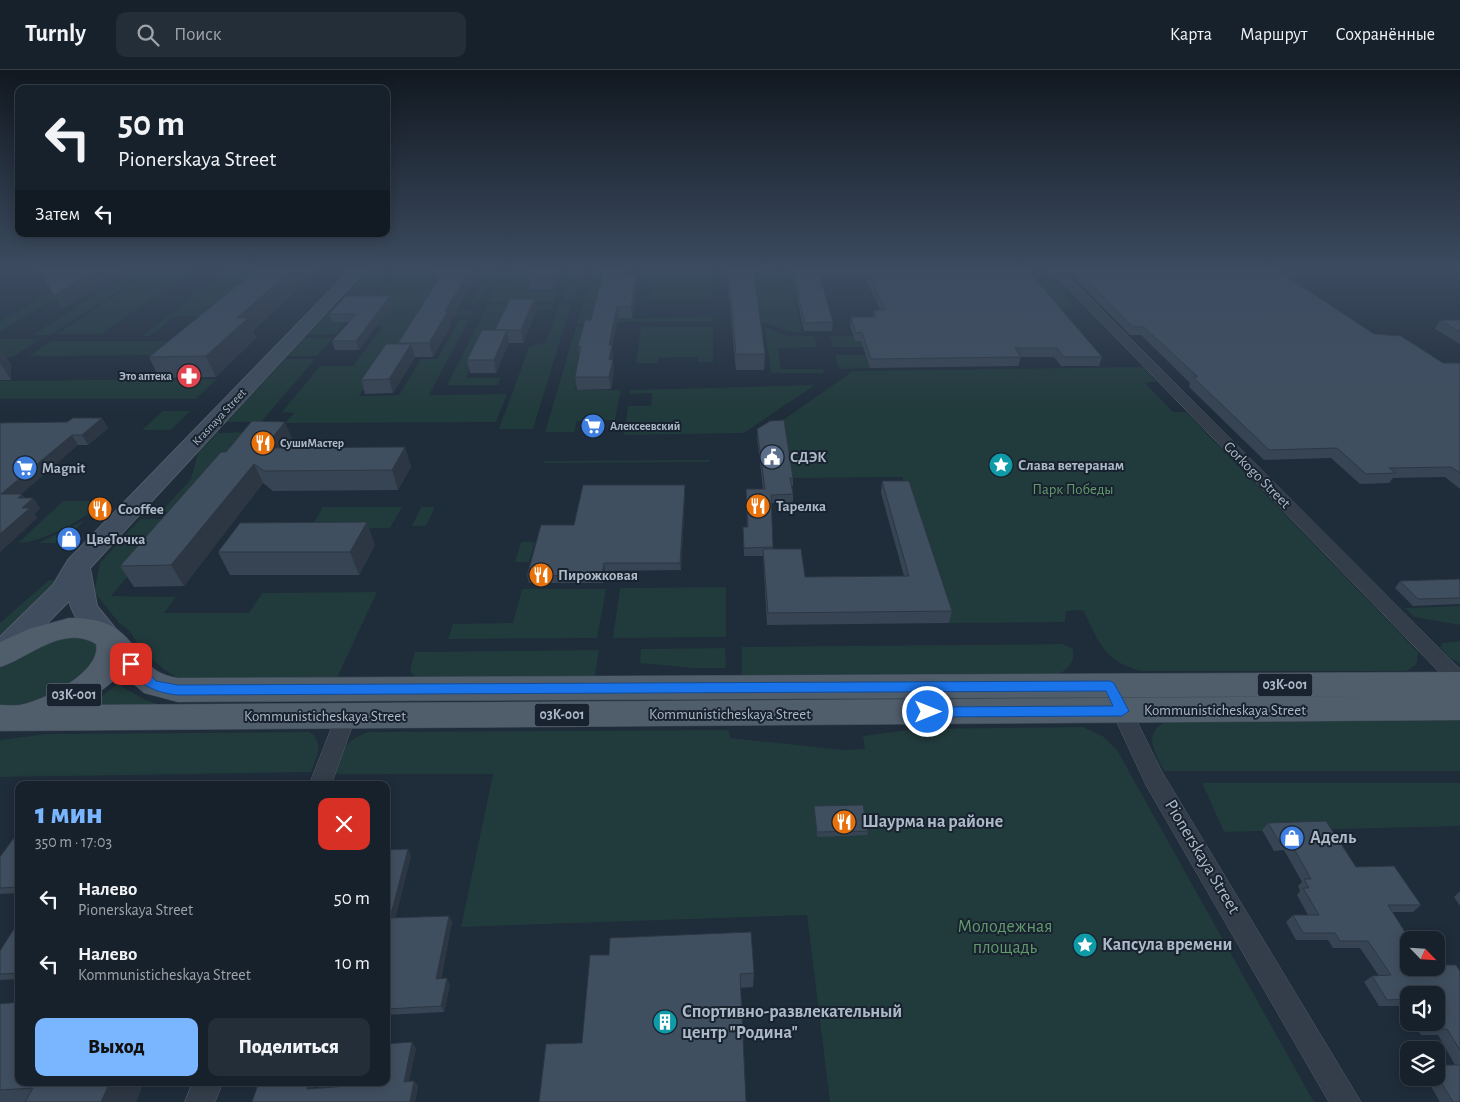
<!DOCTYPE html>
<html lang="ru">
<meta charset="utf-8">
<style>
body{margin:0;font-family:"Alegreya Sans",sans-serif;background:#242e38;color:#f1f3f6;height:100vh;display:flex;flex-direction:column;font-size:19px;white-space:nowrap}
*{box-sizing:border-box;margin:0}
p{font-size:16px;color:#9ea3a9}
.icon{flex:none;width:28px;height:28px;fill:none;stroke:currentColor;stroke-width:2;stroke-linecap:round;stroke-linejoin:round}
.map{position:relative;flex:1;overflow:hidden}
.drawer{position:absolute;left:15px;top:711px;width:375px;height:305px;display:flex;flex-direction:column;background:#17212c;border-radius:10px;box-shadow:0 2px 12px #0003,0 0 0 1px #363e48}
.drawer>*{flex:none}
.hud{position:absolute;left:15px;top:15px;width:375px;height:152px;border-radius:10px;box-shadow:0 2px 12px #0003,0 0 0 1px #363e48;background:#17212c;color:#f1f3f6;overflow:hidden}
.needle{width:32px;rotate:115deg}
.tools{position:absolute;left:1400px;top:861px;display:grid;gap:10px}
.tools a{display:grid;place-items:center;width:45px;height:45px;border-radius:10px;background:#17212c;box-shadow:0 2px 12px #0003,0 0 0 1px #363e48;font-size:25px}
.pin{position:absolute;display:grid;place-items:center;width:42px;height:42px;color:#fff;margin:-21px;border-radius:10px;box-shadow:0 2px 8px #0006}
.me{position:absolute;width:55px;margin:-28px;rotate:90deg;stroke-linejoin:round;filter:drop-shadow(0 0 4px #0008)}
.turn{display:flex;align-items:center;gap:18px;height:105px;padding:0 20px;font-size:22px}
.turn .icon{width:65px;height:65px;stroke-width:2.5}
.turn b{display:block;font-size:35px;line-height:42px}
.then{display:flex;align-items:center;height:48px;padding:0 20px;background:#0003;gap:10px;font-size:19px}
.round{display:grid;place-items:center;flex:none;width:52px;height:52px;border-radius:10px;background:#242e38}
.overview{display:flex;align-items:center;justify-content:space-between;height:85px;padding:0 20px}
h1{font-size:30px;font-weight:800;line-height:38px;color:#7ab6ff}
.primary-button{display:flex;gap:10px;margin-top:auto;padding:10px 20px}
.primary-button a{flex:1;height:58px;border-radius:10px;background:#7ab6ff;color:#111;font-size:20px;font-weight:800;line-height:58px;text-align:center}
.primary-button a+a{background:#242e38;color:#f1f3f6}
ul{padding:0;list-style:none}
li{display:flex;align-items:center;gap:15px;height:65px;padding:0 20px}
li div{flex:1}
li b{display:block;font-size:19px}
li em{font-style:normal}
header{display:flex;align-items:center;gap:30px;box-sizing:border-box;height:70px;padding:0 25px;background:#17212c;border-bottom:1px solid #363e48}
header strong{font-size:24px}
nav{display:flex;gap:28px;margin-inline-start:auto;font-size:18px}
.search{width:350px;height:45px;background:#242e38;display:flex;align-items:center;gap:12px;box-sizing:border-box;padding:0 18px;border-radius:10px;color:#9ea3a9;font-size:19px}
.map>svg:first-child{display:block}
</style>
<header>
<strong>Turnly</strong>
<div class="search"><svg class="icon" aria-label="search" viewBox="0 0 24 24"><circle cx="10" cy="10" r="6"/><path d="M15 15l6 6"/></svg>Поиск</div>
<nav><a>Карта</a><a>Маршрут</a><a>Сохранённые</a></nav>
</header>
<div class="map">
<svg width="1460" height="1032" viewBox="0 0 1460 1032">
<rect width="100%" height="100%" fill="#1f2c3a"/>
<!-- green -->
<path fill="#213a3b" d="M105 198 0 262V252L82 203Z
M166 198H194L102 264H57L155 199Z
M230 198H268L211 246H176L150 266H142Z
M368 198H393L373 219H355L356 211Z
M401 198H442L433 210 446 211 438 241H475L472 245 421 250 398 285H386L359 326 399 325 421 289H437L459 250H469L429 325 507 324 496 352 285 353 294 343 282 342 320 296H353L383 256H353Z
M483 198H498L479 233H471L484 211 477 208Z
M507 198 537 199 527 223 557 222 553 232H489Z
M572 198H583L573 229 562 230Z
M593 198H604L603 203 628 243 627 249 713 246V251L577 253Z
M641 198H712V229L649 230 652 208H639Z
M751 198H774L775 203 823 206V208L791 209 802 263C785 263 771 252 755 252L757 227Z
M134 200H149L51 265H33Z
M1032 209H1051L1076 238H1056Z
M361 222H372L336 264 307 265C320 250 333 230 354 230Z
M552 234 550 240 511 241 496 272H483L466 308H501L498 315H447L488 235Z
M559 235H571L533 359H499L529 277 546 272Z
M576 257H584L578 289H581L575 320H621L615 350 577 351 574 362H545Z
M641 257H713V292H698V287L658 288V293H636Z
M765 257 786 266H814L817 277 778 278 781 299H823L824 303H771Z
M870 265 874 277H833L830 266Z
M304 268H333L317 286H287Z
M0 269H40L13 287H0Z
M51 271H187L170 285 29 286Z
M835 285H866L870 298 839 299Z
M285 289H315L261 352H227Z
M1143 297 1157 312 1145 313 1173 342H1186L1418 582 1417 594 1407 601H1141C1103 591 1099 572 1083 540L1066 541 1065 552 949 553 902 407 792 408 770 359 853 301Z
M185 309H217L196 329H0V311Z
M815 315 744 363 624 365 628 336H651L652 323 630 324V320Z
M163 341H190L171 360H142Z
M251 362 183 442H161L191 409 198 383 217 363Z
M710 390V392L543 393 544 391Z
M63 431H104C87 448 42 473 18 473Z
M323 437H402L390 458 310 459Z
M421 437H435L426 456H412Z
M140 449H177L111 526 176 527 164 543H249L262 523 377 522 337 608 179 609 165 600 141 581 130 561 119 553 94 522 100 493Z
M85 450 61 473H39Z
M521 472H535L529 492H515Z
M49 510H54L52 519 0 569V553Z
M726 517V567L613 568 620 518Z
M522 519H606L597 568 448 569 453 554 513 553Z
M1460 536V555L1414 547 1405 538Z
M59 567H90L104 581 59 628 0 640V595Z
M1460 571V593L1450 588 1440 577 1443 573Z
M1063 574 1073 579C1075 591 1069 599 1059 604L742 605V577Z
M725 578 726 598H693L640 593 641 579Z
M599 580 595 606 415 608 410 600 415 582Z
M118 614 145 630 162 635 88 636Z
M1460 650V701H1164C1155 682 1141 662 1168 651Z
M1083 657 1104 667 1117 680 1314 1032H830L807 845 461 857 493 704H334C342 681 344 670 369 662L729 660 730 668 844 680 865 679 863 666 916 659Z
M309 662C326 672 316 688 311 702L0 707V670L46 664Z
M1202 713H1460V756L1224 762Z"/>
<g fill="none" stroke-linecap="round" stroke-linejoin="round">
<defs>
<path id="street" d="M1049 198H1060L1460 599V618L1453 616Z
M1110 609 1117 611 1162 702 1361 1032H1329L1146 715 1100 616 1103 611Z
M346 638 353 640 356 646 331 715H309L336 646 339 640Z
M193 1012H223L215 1032H185Z"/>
<path id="secondary" d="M352 198H367L90 498 97 536 123 568 119 575C112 577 105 579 99 575 86 567 73 545 69 531L10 591 0 594V567L53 515 68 490Z"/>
<path id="primary" d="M69 548C86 548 105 550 118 560 142 578 143 603 178 608L1460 602V650L0 661V635C6 635 13 636 20 635 43 631 102 602 96 574 63 554 29 588 0 597V572L29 559ZM119 602 144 623 178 632 1375 626 83 635 111 613Z"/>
</defs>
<!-- street casing -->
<use href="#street" stroke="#505c68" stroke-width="1"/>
<!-- secondary casing -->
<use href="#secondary" stroke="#505c68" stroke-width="2"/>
<!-- primary casing -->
<use href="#primary" stroke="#3c4754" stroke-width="1"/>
<!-- street -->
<use href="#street" fill="#333e4a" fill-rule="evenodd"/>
<!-- secondary -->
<use href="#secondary" fill="#404d5e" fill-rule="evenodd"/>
<!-- primary -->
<use href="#primary" fill="#505d6b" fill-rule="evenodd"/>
</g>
<!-- wall -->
<path fill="#374453" d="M259 198H318V200L253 261 256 268 216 307 159 308 149 287Z
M434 198H472L475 210 450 251 451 255 433 287H415L393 323 365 324 361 310 399 274 439 209H436Z
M532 198H561L553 219H530L528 207Z
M604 198H628L627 205 638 215 632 248H618L612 278 614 302 611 319 577 320 575 307 579 286 578 276 591 250 603 204Z
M726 198H753L765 284 764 300H736Z
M790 198H1026L1102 287 1099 296H1061L1054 287H1021L1018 296 870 298 861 271H855L850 256 851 247H873L874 240H880L865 206H820L833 252 832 261H804Z
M1065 198H1274L1374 264 1443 293H1460V419L1445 407 1393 408 1389 413 1360 414 1331 388 1264 390 1189 317 1190 313 1141 265H1130Z
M390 226 392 234 359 280H335L332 271 349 252H332L329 244Z
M536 241 523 273H509L496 303H470L467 290 495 260Z
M1440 250H1460V274L1435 259Z
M0 278 11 295V310H0V293L1 295 0 293Z
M102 348 108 358 88 375H78L21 424 25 428H33L40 438 34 444 37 448 0 482V353L67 352Z
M757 359 793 408V416H792L793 424V433H771L773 479 805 507 904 506 881 423 882 411 952 541 949 553 767 555 763 486H744L743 457H747L746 419H763L757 367Z
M293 371 288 378 405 377 411 397 398 420 273 421 263 413 184 516 134 517 120 496 226 382Z
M685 422 681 500 605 501 603 513H529L527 506 574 455Z
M375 475 359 505H230L218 482Z
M1460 509V534L1413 536 1395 518 1400 511Z
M814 736 868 761 867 765 817 767 814 740Z
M1268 753 1356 797 1421 835 1413 842H1392L1409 898 1460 901V1032H1440L1429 1013 1434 1010 1433 1008H1436V996L1438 995H1455L1438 965H1421L1413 952H1436L1409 925V945L1403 936H1379L1364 912 1372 906H1379L1360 878H1333L1328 870H1296L1286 852 1293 845H1308L1297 825 1300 821 1298 816 1302 812 1284 780 1274 781 1262 760Z
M19 768V823L0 824V787Z
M386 780 411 786 395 848 449 846 452 852 441 909 450 915 444 942 386 945Z
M1460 821V836L1454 827Z
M19 851V909L0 910V881Z
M590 885 754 903 753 917 740 918 582 973Z
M0 934 19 1012H144L136 1032H0Z
M416 978 409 1011H414L418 1016 415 1032H252L257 1018 251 1012H315L314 1018 348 1016Z"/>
<!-- shaded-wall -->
<path fill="#2d3743" d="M99 198H128L62 240 54 225Z
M294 198H318V200L253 261 256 268 216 307 206 286 237 248Z
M471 198H472L475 210 450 251 451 255 433 287 429 273 445 241Z
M554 198H561L553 219 551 207Z
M625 198H628L625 216 624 205Z
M637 205 638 215 632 248 631 237Z
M390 226 392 234 359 280 356 271Z
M534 229 536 241 523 273 521 260Z
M617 237 618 248 612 278 613 287 610 302 609 275Z
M507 260 509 273 496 303 494 290Z
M411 274 415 287 393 323 389 309Z
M0 278 11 295V310L0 293Z
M613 289 614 302 611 319 609 307Z
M102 348 108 358 88 375 82 365Z
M285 352 293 371 273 398 264 378Z
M72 365 78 375 9 435 1 424Z
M405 377 411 397 398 420 392 400Z
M254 394 263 413 184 516 171 495Z
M685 415V422L681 500 680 493Z
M22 424 28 432 33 428 40 438 34 444 37 448 0 482V464L18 428Z
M367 452 375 475 359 505 350 482Z
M604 493 605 501 603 513 602 505Z
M408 779 411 786 394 855 390 848Z
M449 846 452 852 439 915 436 909Z
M447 908 450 915 444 942 441 936Z
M412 972 416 978 408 1017 404 1012Z
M414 1011 418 1016 415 1032H410Z
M110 1012H144L136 1032H101Z
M309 1012H315L312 1024 307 1019Z"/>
<!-- building -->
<path fill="#404f60" stroke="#2d3743" d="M38 198H99L54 225Z
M259 198H294L237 248H248L206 286 149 287Z
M446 198H471L445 241H448L429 273H398Z
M532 198H554L551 207H528Z
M604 198H625L624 205H637L631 237H617L609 275H612L609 290 613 289 609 307H575L581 276H578L585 250H591L603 204Z
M728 198H753L765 284H736Z
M792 198H821H817L833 252 805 253Z
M866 198H1026L1102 287H1064L1057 278H1015L1021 287 871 289 862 262 856 263 851 247H876L874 240H885Z
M1075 198H1274L1374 264 1401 266 1443 293H1460V403L1451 397 1389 398 1396 403 1366 404 1337 378 1269 380 1193 307H1198L1144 257H1133Z
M346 226H390L356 271H332L356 244H329Z
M510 229H534L521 260H495Z
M1440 250H1460V262Z
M482 260H507L494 290H467Z
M386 274H411L389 309 361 310Z
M73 348H102L82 365H72L1 424H22L18 428H33L22 438H30L0 464V353L67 352Z
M784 350 793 408H790L793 424 771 425 773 477 744 478 743 457H748L746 419H765L757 359 770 351Z
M252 351 285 352 264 378 405 377 392 400 264 401 254 394 171 495 120 496 221 382H226Z
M882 411H909L952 541 768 543 763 479H801L805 507 909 506Z
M583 415H685L680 493H604L602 505 527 506 541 455H574Z
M367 452 350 482H218L240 453Z
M1460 509V528L1418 529 1400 511Z
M863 735 868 761 817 762 814 736Z
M1326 751 1356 797 1394 796 1421 835H1388L1410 870H1409V898H1436V895H1456L1460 901V980L1447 959H1430L1426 952H1436V925H1409V929L1387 930 1372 906 1391 905 1368 871H1340L1335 863H1303L1293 845H1319L1303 818H1309L1304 809H1311L1291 773H1280L1268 753Z
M19 768V817L0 818V787L13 769Z
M408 779 390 848 449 846 436 909 447 908 441 936 386 939V780Z
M19 851V903L0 904V881Z
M751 862 754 903 740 904 746 1032H539L546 974 582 973 590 885H609L610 868Z
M19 932V1012H110L101 1032H25L33 1018 0 1020V934Z
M412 972 404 1012 414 1011 410 1032H252L259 1012H309L307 1019 348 1016 349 1012H386V974Z
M1438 995H1460V1032H1453L1438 1007H1446Z"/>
<!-- sky -->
<linearGradient id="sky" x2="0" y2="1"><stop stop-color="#111820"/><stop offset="0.58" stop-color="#3c4b60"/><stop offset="1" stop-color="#3c4b60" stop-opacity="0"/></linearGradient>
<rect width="1460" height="343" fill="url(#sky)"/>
<!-- route -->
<path fill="#1a73e8" stroke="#114b97" d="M131 589 136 591 156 611 178 615 1110 611 1114 613 1129 641 1122 646 928 647 922 642 928 637 1113 636 1106 621 178 625C155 623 137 614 125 594Z"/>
<!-- icons -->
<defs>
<symbol id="pharmacy-disc" viewBox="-11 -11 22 22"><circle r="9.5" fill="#e0444e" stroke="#18232f"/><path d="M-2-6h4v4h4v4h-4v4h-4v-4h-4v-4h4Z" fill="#fff"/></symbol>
<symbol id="supermarket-disc" viewBox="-11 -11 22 22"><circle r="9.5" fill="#3f7fe0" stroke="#18232f"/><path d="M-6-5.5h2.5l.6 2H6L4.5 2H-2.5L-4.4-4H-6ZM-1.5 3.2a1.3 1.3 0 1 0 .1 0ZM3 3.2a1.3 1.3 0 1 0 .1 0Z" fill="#fff"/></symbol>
<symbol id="restaurant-disc" viewBox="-11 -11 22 22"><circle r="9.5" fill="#e8710a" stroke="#18232f"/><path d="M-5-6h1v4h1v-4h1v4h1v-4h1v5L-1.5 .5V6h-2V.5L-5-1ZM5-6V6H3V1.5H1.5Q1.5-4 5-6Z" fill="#fff"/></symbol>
<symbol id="civic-disc" viewBox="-11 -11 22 22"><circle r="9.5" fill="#5c6f8a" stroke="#18232f"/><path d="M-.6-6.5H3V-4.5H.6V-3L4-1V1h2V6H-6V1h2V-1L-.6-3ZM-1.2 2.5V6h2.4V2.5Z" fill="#fff"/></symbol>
<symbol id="sight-disc" viewBox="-11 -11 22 22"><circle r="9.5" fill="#0f9aa8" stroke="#18232f"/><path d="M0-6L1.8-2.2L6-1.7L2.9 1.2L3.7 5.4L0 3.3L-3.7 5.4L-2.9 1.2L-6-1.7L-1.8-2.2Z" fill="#fff"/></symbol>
<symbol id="shop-disc" viewBox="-11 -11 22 22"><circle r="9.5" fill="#3f7fe0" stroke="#18232f"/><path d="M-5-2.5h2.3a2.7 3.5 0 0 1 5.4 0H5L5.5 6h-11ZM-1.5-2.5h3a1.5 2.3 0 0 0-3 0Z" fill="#fff"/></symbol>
<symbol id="building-disc" viewBox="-11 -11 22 22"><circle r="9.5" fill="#0f9aa8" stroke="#18232f"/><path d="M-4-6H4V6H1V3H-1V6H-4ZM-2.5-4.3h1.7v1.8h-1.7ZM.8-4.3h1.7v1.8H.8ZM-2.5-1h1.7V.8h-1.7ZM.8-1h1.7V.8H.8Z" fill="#fff"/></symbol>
</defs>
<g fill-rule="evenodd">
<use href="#pharmacy-disc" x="175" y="292" width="28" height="28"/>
<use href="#supermarket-disc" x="579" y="342" width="28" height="28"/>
<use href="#restaurant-disc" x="249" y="359" width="28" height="28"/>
<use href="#civic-disc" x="758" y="373" width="28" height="28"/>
<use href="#sight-disc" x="987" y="381" width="28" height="28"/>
<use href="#supermarket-disc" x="11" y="384" width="28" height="28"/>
<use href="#restaurant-disc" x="744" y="422" width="28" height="28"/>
<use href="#restaurant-disc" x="86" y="425" width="28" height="28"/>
<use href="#shop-disc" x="55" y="455" width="28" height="28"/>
<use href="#restaurant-disc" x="527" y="491" width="28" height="28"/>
<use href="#restaurant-disc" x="830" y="738" width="28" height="28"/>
<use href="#shop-disc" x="1278" y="754" width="28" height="28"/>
<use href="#sight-disc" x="1071" y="861" width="28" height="28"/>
<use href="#building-disc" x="651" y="938" width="28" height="28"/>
</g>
<g text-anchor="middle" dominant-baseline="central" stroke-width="4" stroke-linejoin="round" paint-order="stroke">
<!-- far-poi labels -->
<g font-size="12" font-weight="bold" fill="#adb9c7" stroke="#18232f" text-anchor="start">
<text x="172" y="306" text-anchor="end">Это аптека</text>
<text x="610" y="356">Алексеевский</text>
<text x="280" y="373">СушиМастер</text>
</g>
<!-- far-street labels -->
<g font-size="12" fill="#adb9c7" stroke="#18232f">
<text transform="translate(219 347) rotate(-47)">Krasnaya Street</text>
</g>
<!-- shield labels -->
<g fill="#18232f" stroke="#808c99" stroke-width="1">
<rect x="1257.5" y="603.5" width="55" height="23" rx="4"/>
<rect x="46.5" y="613.5" width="55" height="23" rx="4"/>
<rect x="534.5" y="633.5" width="55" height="23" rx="4"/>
</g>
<g font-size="14" font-weight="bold" fill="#adb9c7">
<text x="1285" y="615">03К-001</text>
<text x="74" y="625">03К-001</text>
<text x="562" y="645">03К-001</text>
</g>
<!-- poi labels -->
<g font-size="15" font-weight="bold" fill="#adb9c7" stroke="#18232f" text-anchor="start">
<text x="790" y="387">СДЭК</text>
<text x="1018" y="395">Слава ветеранам</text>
<text x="42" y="398">Magnit</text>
<text x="776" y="436">Тарелка</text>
<text x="118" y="439">Cooffee</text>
<text x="86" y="469">ЦвеТочка</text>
<text x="558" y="505">Пирожковая</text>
</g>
<!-- street labels -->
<g font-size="15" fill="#adb9c7" stroke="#18232f">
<text transform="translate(1257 405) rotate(45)">Gorkogo Street</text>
<text x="1225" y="640">Kommunisticheskaya Street</text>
<text x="730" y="644">Kommunisticheskaya Street</text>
<text x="325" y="646">Kommunisticheskaya Street</text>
</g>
<!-- park labels -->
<g font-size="15" fill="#639a6c" stroke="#18232f">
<text x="1073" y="419">Парк Победы</text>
</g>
<!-- near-poi labels -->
<g font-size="18" font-weight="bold" fill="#adb9c7" stroke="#18232f" text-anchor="start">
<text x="862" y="752">Шаурма на районе</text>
<text x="1310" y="768">Адель</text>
<text x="1102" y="875">Капсула времени</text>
<text x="682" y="942">Спортивно-развлекательный<tspan x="682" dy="21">центр "Родина"</tspan></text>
</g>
<!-- near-street labels -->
<g font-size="18" fill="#adb9c7" stroke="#18232f">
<text transform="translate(1202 787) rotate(59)">Pionerskaya Street</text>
</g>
<!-- near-park labels -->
<g font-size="18" fill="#639a6c" stroke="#18232f">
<text x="1005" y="857">Молодежная<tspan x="1005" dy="21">площадь</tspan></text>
</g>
</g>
</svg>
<div class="tools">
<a><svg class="needle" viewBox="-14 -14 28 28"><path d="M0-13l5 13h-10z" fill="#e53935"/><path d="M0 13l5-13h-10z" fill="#9ea3a9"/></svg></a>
<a><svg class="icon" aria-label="sound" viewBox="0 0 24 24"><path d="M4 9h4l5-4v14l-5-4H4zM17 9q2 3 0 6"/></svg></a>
<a><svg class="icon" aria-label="layers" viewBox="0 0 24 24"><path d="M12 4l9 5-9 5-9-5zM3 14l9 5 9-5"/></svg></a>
</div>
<div class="pin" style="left:131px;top:594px;background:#d93025"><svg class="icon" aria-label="arrive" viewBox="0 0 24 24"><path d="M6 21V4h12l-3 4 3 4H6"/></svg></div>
<svg class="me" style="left:928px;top:642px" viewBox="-20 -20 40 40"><circle r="17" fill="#1a73e8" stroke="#fff" stroke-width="3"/><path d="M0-11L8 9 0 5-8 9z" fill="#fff"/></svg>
<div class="hud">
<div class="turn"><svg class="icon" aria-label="left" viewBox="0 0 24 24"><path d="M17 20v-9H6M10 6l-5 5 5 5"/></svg><div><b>50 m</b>Pionerskaya Street</div></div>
<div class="then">Затем<svg class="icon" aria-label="left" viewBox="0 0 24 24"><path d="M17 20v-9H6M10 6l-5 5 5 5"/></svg></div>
</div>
<section class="drawer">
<div class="overview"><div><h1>1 мин</h1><p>350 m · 17:03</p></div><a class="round" style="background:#d93025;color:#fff"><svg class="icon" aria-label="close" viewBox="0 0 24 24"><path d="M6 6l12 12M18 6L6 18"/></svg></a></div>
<ul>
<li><svg class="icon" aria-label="left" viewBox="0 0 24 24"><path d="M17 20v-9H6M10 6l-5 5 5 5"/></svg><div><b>Налево</b><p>Pionerskaya Street</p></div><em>50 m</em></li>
<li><svg class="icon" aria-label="left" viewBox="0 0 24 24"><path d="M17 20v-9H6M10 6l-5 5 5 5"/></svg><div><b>Налево</b><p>Kommunisticheskaya Street</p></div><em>10 m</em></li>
</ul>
<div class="primary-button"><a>Выход</a><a>Поделиться</a></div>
</section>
</div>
